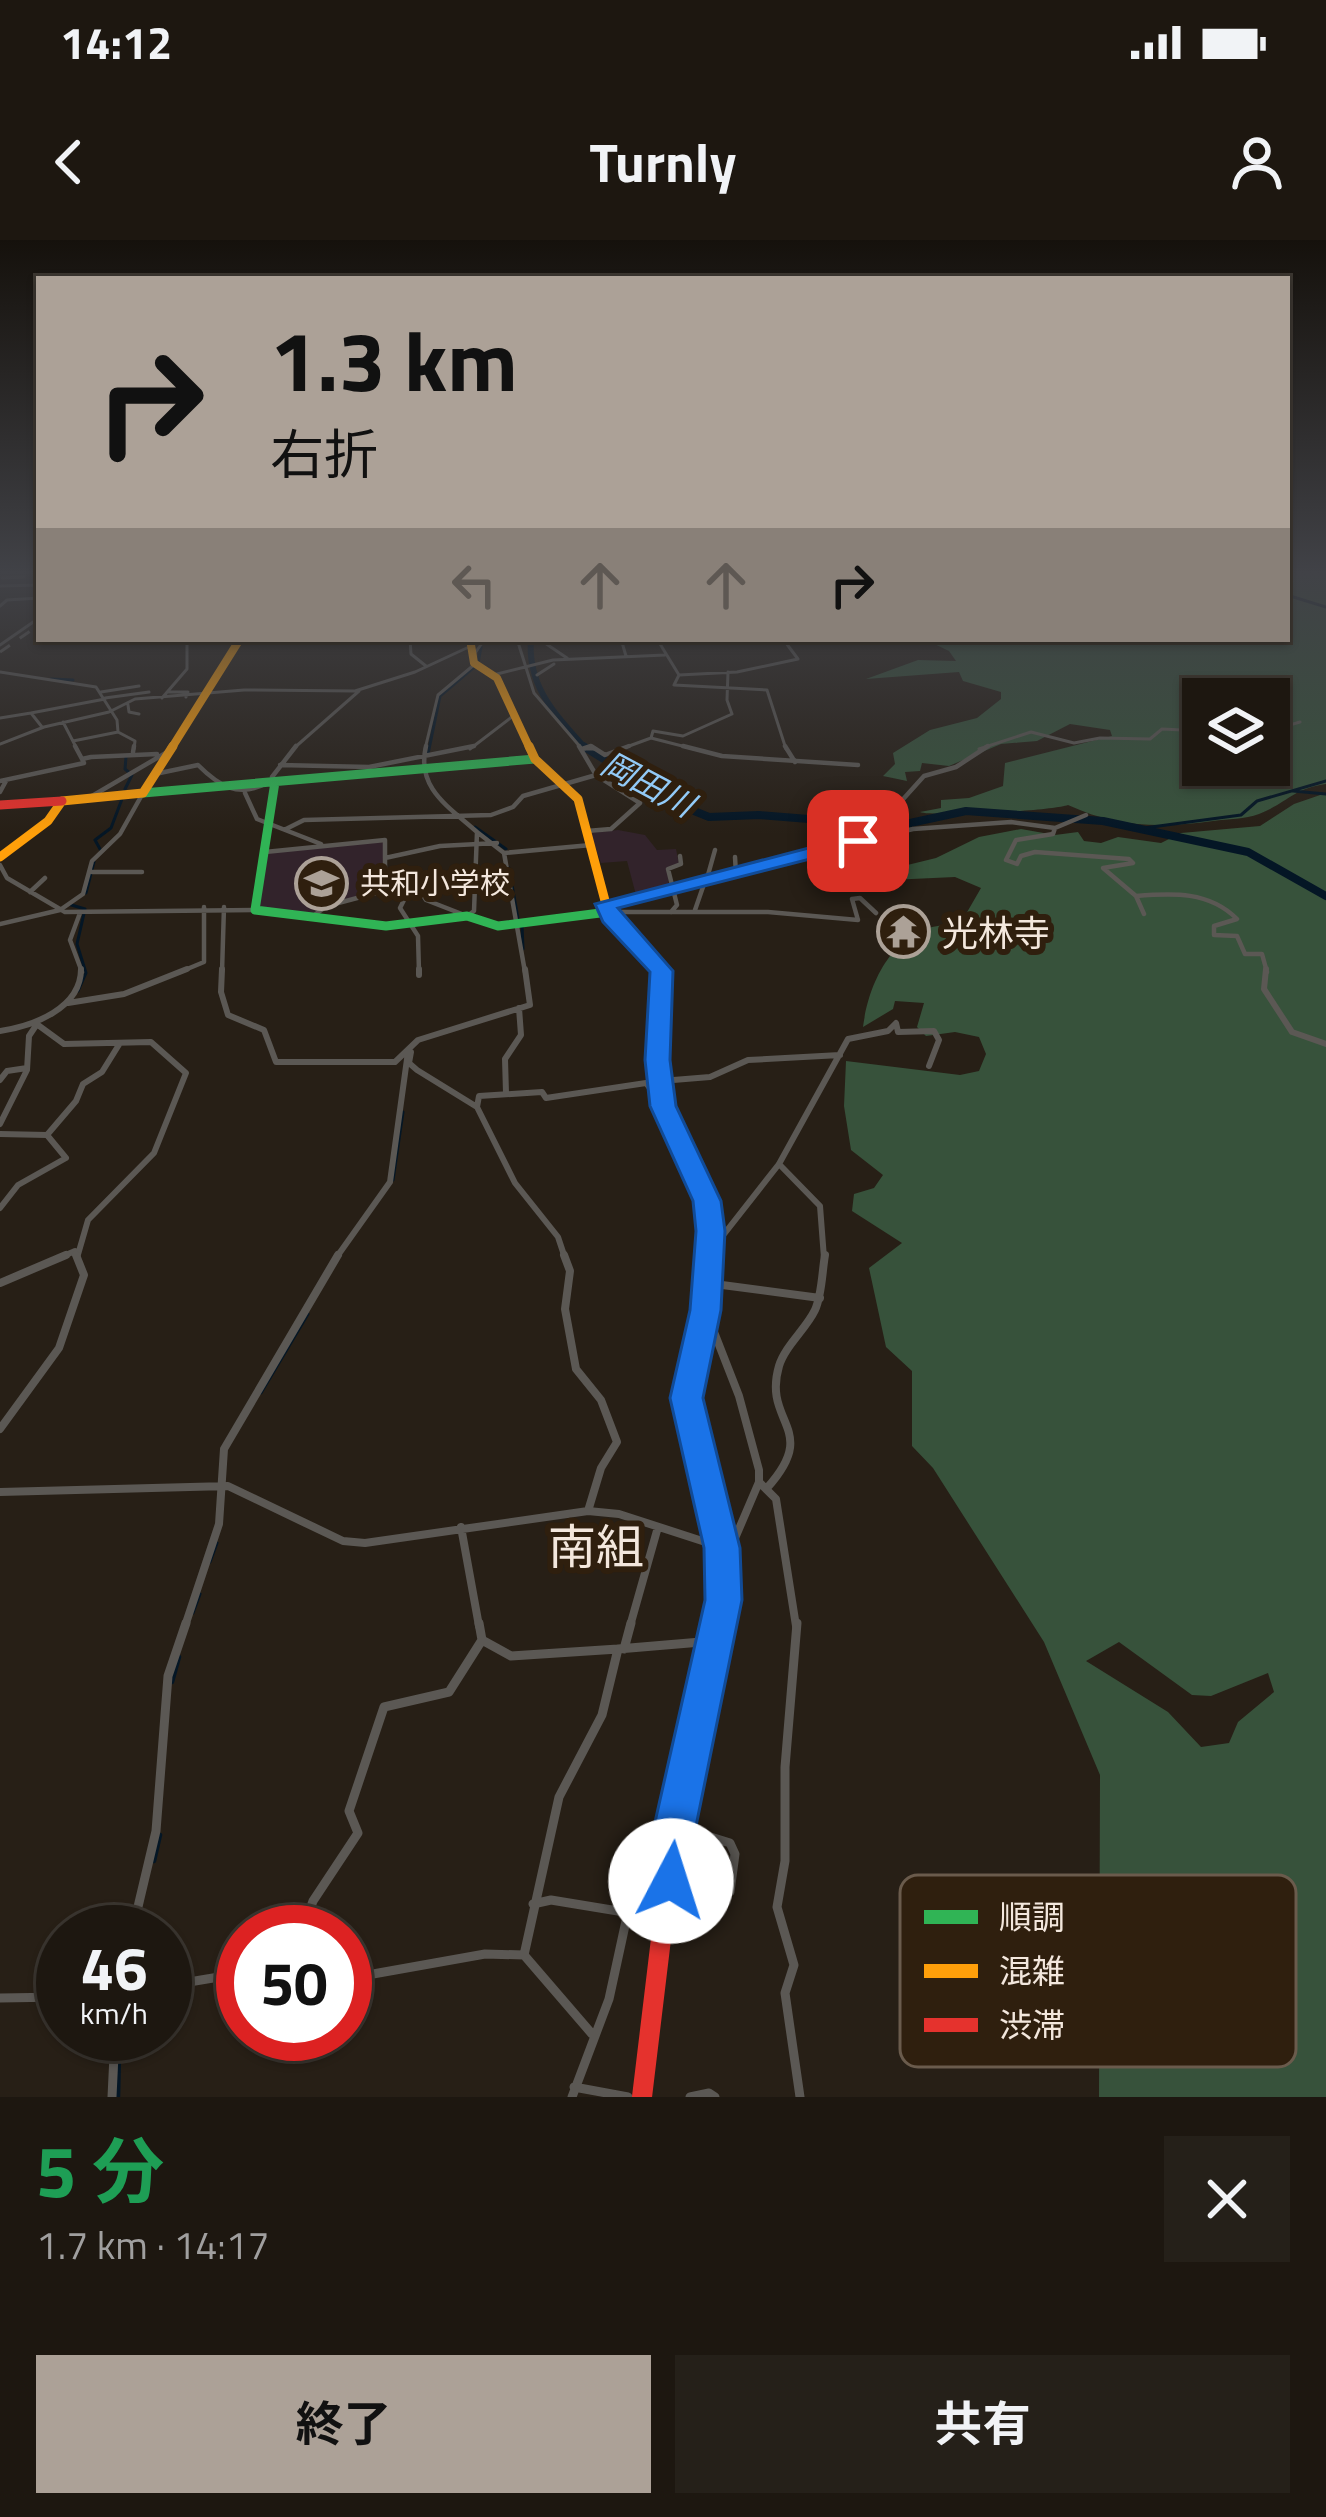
<!DOCTYPE html>
<html lang="ja">
<meta charset="utf-8">
<style>
body{margin:0;font-family:"Titillium Web","Noto Sans JP",sans-serif;background:#252019;color:#f1f3f6;height:100vh;display:flex;flex-direction:column;font-size:45px;white-space:nowrap}
*{box-sizing:border-box;margin:0}
p{font-size:39px;color:#a09f9f}
.icon{flex:none;width:66px;height:66px;fill:none;stroke:currentColor;stroke-width:2;stroke-linecap:round;stroke-linejoin:round}
.map{position:relative;height:1857px;overflow:hidden}
.drawer{display:flex;flex-direction:column;background:#1d1710;flex:1}
.drawer>*{flex:none}
.top-card{position:absolute;left:36px;top:36px;width:1254px;height:366px;border-radius:0px;box-shadow:0 3px 9px #0004,0 0 0 3px #3b3630;background:#aca197;color:#111;overflow:hidden}
.buttons{position:absolute;left:1182px;top:438px;display:grid;gap:24px}
.buttons a{display:grid;place-items:center;width:108px;height:108px;border-radius:0px;background:#1d1710;box-shadow:0 3px 9px #0004,0 0 0 3px #3b3630;font-size:60px}
.speed{position:absolute;left:36px;top:1665px;display:flex;gap:24px;font-size:60px;font-weight:700;text-align:center}
.speed>*{display:grid;place-content:center;width:156px;height:156px;border-radius:50%;background:#1d1710;box-shadow:0 3px 9px #0004,0 0 0 3px #3b3630;line-height:1}
.speed small{font-size:30px;font-weight:400}
.speed .limit{border:18px solid #d22;background:#fff;color:#111}
.pin{position:absolute;display:grid;place-items:center;width:102px;height:102px;color:#fff;margin:-51px;border-radius:24px;box-shadow:0 6px 18px #0006}
.me{position:absolute;width:132px;margin:-66px;rotate:5deg;stroke-linejoin:round;filter:drop-shadow(0 0 9px #0008)}
.turn{display:flex;align-items:center;gap:42px;height:252px;padding:0 36px;font-size:54px}
.turn .icon{width:156px;height:156px;stroke-width:2.5}
.turn b{display:block;font-size:84px;line-height:102px}
.lanes{display:flex;align-items:center;height:114px;padding:0 36px;background:#0003;justify-content:center;gap:60px;direction:ltr}
.lanes .off{opacity:.35}
.round{display:grid;place-items:center;flex:none;width:126px;height:126px;border-radius:0px;background:#252019}
.headline{display:flex;align-items:center;justify-content:space-between;height:204px;padding:0 36px}
h1{font-size:72px;font-weight:700;line-height:90px;color:#1e9e55}
.cta{display:flex;gap:24px;margin-top:auto;padding:24px 36px}
.cta a{flex:1;height:138px;border-radius:0px;background:#aca197;color:#111;font-size:48px;font-weight:700;line-height:138px;text-align:center}
.cta a+a{background:#252019;color:#f1f3f6}
.status{display:flex;justify-content:space-between;align-items:center;height:84px;padding:0 60px;background:#1d1710;direction:ltr}
.status svg{height:33px;fill:currentColor}
header{display:flex;justify-content:space-between;align-items:center;height:156px;padding:0 36px;background:#1d1710;font-size:54px;font-weight:700}
.map>svg:first-child{display:block}
</style>
<div class="status"><b>14:12</b><svg viewBox="0 0 49 12"><path d="M0 12V9h3v3zM5 12V6h3v6zM10 12V3h3v9zM15 12V0h3v12zM26 1h20v11H26zM47 4h2v5h-2z"/></svg></div>
<header><svg class="icon" aria-label="back" viewBox="0 0 24 24"><path d="M15 5l-7 7 7 7"/></svg>Turnly<svg class="icon" aria-label="person" viewBox="0 0 24 24"><circle cx="12" cy="8" r="4"/><path d="M4 21q1-7 8-7t8 7"/></svg></header>
<div class="map">
<svg width="1326" height="1857" viewBox="0 0 1326 1857">
<rect width="100%" height="100%" fill="#271f16"/>
<!-- education -->
<path fill="#32232b" d="M618 590 645 595 657 610 676 609 679 624 670 626 668 649 636 655 627 621 601 623 590 593Z
M384 602 382 634 374 652 324 666 312 675 259 668 268 613Z"/>
<!-- forest -->
<path fill="#37523b" fill-rule="evenodd" d="M1287 334H1326V544C1294 548 1287 563 1259 574 1245 579 1228 579 1213 581 1161 588 1118 588 1068 565 1052 571 931 577 920 572L941 568V560L969 558 1003 546 1005 523 1112 496 1110 490 1070 484 1037 501 1001 504 949 526 922 523 920 531 905 532 907 541 883 536 895 524 893 513 930 490 977 478 1001 459V452L963 441 959 432 866 439 918 420 956 421 949 411 924 399H1287ZM1203 459H1269V525H1203Z
M1326 553V1857H1099L1100 1535 1044 1402 933 1228 912 1206V1131L886 1107 869 1028 902 1003 852 971 854 954 874 948 883 935 851 910 844 866 846 821 960 835 979 831 986 814 979 797 955 792 926 796 917 787 924 763 895 761 893 769 863 787C869 741 894 689 945 685L950 673 966 674 981 648 955 637 890 640 887 630 936 618 979 597 1021 589 1055 595 1078 592 1084 601 1101 603 1118 597 1161 603 1181 593 1260 586 1294 564ZM1119 1402 1192 1455 1211 1456 1268 1433 1274 1452 1238 1482 1229 1503 1201 1507 1168 1472 1086 1421Z"/>
<g fill="none" stroke-linecap="round" stroke-linejoin="round">
<!-- stream-far1 -->
<path stroke="#041625" stroke-width="3" d="M1287 355 1326 367
M478 423 481 407
M51 439 73 440
M428 514 440 456 473 428
M125 549 132 535 125 529 126 517
M1293 551 1326 554
M475 587 506 609
M1144 588 1241 575 1257 561 1326 541
M100 609 95 600 111 588 122 559
M509 628 518 679
M86 653 94 622
M68 664 85 669 77 704 86 733 78 751
M522 685 523 709
M393 940 403 872
M261 1153 308 1074
M210 1322 217 1303
M193 1373 200 1354"/>
<!-- stream -->
<path stroke="#041625" stroke-width="4.5" d="M172 1442 179 1417
M154 1621 160 1595
M118 1857 119 1811"/>
<!-- river-far1 -->
<path stroke="#041625" stroke-width="6" d="M531 399C527 447 556 475 586 509"/>
<!-- river -->
<path stroke="#041625" stroke-width="8" d="M583 506 672 562 709 577 759 575 896 586 966 571 1103 581 1248 612 1326 656"/>
<!-- street-far4 -->
<path stroke="#5b5854" stroke-width="3" d="M2 338 24 337
M0 346 39 345
M0 366 7 360 39 358
M410 399 411 414 426 426
M517 399 534 453 582 509
M539 399 567 418
M621 399 626 416
M657 399 679 435
M240 400 256 399
M0 405 39 378
M0 432 96 447 117 480 118 492 135 501 134 509
M493 435 553 420 665 415
M537 435 554 424
M679 435 674 445 767 450 786 509
M679 435 737 432 798 419 783 399
M101 452 139 446
M167 452H188L186 457
M105 458 149 452
M162 458 187 429V399
M128 465 129 472 139 474
M31 473 105 459
M0 478 31 473 42 487
M63 482 77 509
M1269 491 1300 482
M651 498 653 491 683 496 732 474 727 460 728 432
M73 501 118 492
M0 504 44 487 109 472 135 459 244 450 355 451 415 432 471 406
M293 509 359 451
M425 509 438 455 475 424V413L485 399
M470 509 513 476
M582 509H596
M621 509 651 498 694 509
M979 509 1031 492 1074 503 1100 498 1150 499 1162 489 1203 491"/>
<!-- street-far3 -->
<path stroke="#5b5854" stroke-width="4.5" d="M75 506 82 519
M579 506 596 535 640 563 611 589 587 591
M591 506 605 515 629 506
M683 506 722 516 858 525
M785 506 795 522
M582 509 591 506
M133 512 134 506
M280 525 369 527 474 506
M155 534 198 525C219 546 238 558 267 543
M0 541 84 523 82 519 91 517 157 514
M275 542 272 537 296 506
M0 552 6 541
M245 553 257 579 321 604
M92 556 169 511
M1055 588 1053 594 1016 600 1006 620 1017 624 1021 616 1035 612 1129 619 1133 623 1103 628 1136 656 1144 674
M286 589 304 580 491 575 513 567 523 556 596 535
M477 592 504 613
M902 593 887 577 924 536 956 527 988 506
M265 612 385 600V629L376 653 327 666 313 676
M735 617 736 634
M385 618 440 606 497 603
M0 625 7 638 65 672 255 670
M385 629 417 646 426 660 467 676 474 671 477 592C448 566 416 548 426 506
M92 632H142
M706 642 715 610
M399 650 405 658 400 668 418 696 419 732
M30 652 45 638
M376 653 414 647
M1136 656C1173 653 1209 651 1237 679L1214 686V695L1237 696 1245 714H1262L1267 732
M606 664 913 589 1011 582 1055 588 1086 575
M695 670 704 644
M608 672H768L858 680 852 659 860 658 876 673
M671 672 677 665 668 629 681 624 680 616
M80 673 70 700 82 732
M0 684 60 670 83 654 92 621 120 594 143 553
M180 732 204 722V667
M222 732 224 667
M525 732 504 613 591 605"/>
<!-- street-far2 -->
<path stroke="#5b5854" stroke-width="6" d="M222 729 221 752 228 775 264 790 276 822H395L418 800 530 765 525 729
M419 729V735
M1266 729 1264 749 1292 792 1326 804
M68 763 124 754 187 729
M38 785 64 804 151 802 186 833 154 913 88 980 77 1018
M0 791C34 786 81 768 81 729
M411 812 409 823 417 830 477 867 515 943 558 997 565 1018
M0 840 7 831 27 828
M661 841 710 837 748 820 840 815
M506 853 505 819 521 795 519 768
M477 867 479 856 542 852 546 858 646 843 663 865
M0 884 27 830 29 796 35 787
M0 894 47 895 66 918 18 945 0 968
M47 895 76 861 83 844 102 832 120 803
M779 924 820 966 824 1018
M710 1012 779 924 848 799 888 791 896 783 898 792 934 791 939 800 929 826
M59 1018 75 1011
M336 1018 390 942 408 812"/>
<!-- street-far1 -->
<path stroke="#5b5854" stroke-width="8" d="M564 1015 570 1031 565 1069 576 1129 601 1160 617 1202 601 1228 588 1271
M0 1043 66 1015
M707 1043 820 1058
M0 1189 59 1108 84 1035 76 1015
M759 1242 776 1259 796 1386
M767 1248C821 1188 762 1184 779 1126 785 1106 806 1089 815 1070 822 1055 822 1032 825 1015
M0 1252 228 1246 343 1301 365 1303 588 1271 619 1274 730 1310 759 1242V1230L739 1156 707 1074
M461 1287 479 1386
M185 1386 219 1284 224 1209 338 1015
M630 1386 658 1287"/>
<!-- street -->
<path stroke="#5b5854" stroke-width="9" d="M479 1383 482 1400
M797 1383 785 1527V1621L777 1667 794 1725 785 1753 800 1857
M624 1409 631 1383
M675 1586 730 1603 735 1614 730 1652
M533 1664 551 1660 624 1672
M132 1692 156 1591 168 1436 186 1383
M302 1692 313 1661 358 1593 349 1571 384 1467 449 1452 482 1400 511 1416 618 1409
M524 1715 559 1557 602 1475 618 1409 713 1401
M345 1739 485 1714 524 1715 592 1794
M165 1746 243 1733
M0 1758 63 1757
M574 1847 628 1857
M112 1857 115 1794
M572 1857 609 1759 636 1635 670 1595
M690 1857 709 1853 715 1857"/>
<!-- fast -->
<path stroke="#30b455" stroke-width="9" d="M275 542 255 670 386 686 467 676 498 686 608 672
M143 553 535 519"/>
<!-- slow-far2 -->
<path stroke="#ff9f0a" stroke-width="8" d="M470 399 474 423 497 438 530 509
M171 509 240 399"/>
<!-- slow-far1 -->
<path stroke="#ff9f0a" stroke-width="9" d="M529 506 535 519 578 559 608 672 662 732
M0 617 48 581 62 561 143 553 173 506"/>
<!-- slow -->
<path stroke="#ff9f0a" stroke-width="12" d="M660 729 659 830 673 887"/>
<!-- jam-far3 -->
<path stroke="#e5322d" stroke-width="9" d="M0 565 62 561"/>
<!-- jam-far2 -->
<path stroke="#e5322d" stroke-width="12" d="M673 887 707 961 709 1018"/>
<!-- jam-far1 -->
<path stroke="#e5322d" stroke-width="15" d="M710 1015 706 1071 687 1158 722 1308 724 1360 718 1386"/>
<!-- jam -->
<path stroke="#e5322d" stroke-width="20" d="M642 1857 674 1591 719 1383"/>
<!-- rail -->
<path stroke="#5f5b56" stroke-width="3" stroke-dasharray="12 12" stroke-linecap="butt" d="M0 412 39 385"/>
</g>
<!-- sky -->
<linearGradient id="sky" x2="0" y2="1"><stop stop-color="#15110c"/><stop offset="0.56" stop-color="#414247"/><stop offset="1" stop-color="#414247" stop-opacity="0"/></linearGradient>
<rect width="1326" height="594" fill="url(#sky)"/>
<!-- route -->
<path fill="#1a73e8" stroke="#114b97" stroke-width="3" d="M858 595 868 601 865 605 618 668 673 731 670 820 676 866 721 961 725 991 721 1070 703 1158 740 1308 742 1360 695 1591 693 1641 686 1657 671 1663 655 1657 649 1641 653 1591 705 1360 704 1308 670 1158 690 1070 696 991 693 961 650 866 645 820 650 732 603 682 595 664Z"/>
<!-- icons -->
<defs>
<symbol id="school-ring" viewBox="-11 -11 22 22"><circle r="9.5" fill="#2f1f0e" stroke="#aca197" stroke-width="1.5"/><path d="M0-5L7-2L0 1L-7-2ZM-4 1L0 2.5L4 1V4Q0 6-4 4Z" fill="#aca197"/></symbol>
<symbol id="temple-ring" viewBox="-11 -11 22 22"><circle r="9.5" fill="#2f1f0e" stroke="#aca197" stroke-width="1.5"/><path d="M0-6L5-2H3V0L6.5 2.5H4V6H1.5V3h-3V6H-4V2.5H-6.5L-3 0V-2H-5Z" fill="#aca197"/></symbol>
</defs>
<g fill-rule="evenodd">
<use href="#school-ring" x="292" y="614" width="59" height="59"/>
<use href="#temple-ring" x="874" y="662" width="59" height="59"/>
</g>
<g text-anchor="middle" dominant-baseline="central" stroke-width="12" stroke-linejoin="round" paint-order="stroke">
<!-- far-poi labels -->
<g font-size="30" fill="#f3e7dd" stroke="#2f1f0e" text-anchor="start">
<text x="360" y="643">共和小学校</text>
</g>
<!-- far-water labels -->
<g font-size="33" font-style="italic" fill="#92caf7" stroke="#2f1f0e">
<text transform="translate(648 544) rotate(28)">岡田川</text>
</g>
<!-- poi labels -->
<g font-size="36" fill="#f3e7dd" stroke="#2f1f0e" text-anchor="start">
<text x="942" y="692">光林寺</text>
</g>
<!-- near-neighbourhood labels -->
<g font-size="48" fill="#f3e7dd" stroke="#2f1f0e">
<text x="596" y="1306">南組</text>
</g>
</g>
<!-- legend -->
<rect x="900" y="1635" width="396" height="192" rx="18" fill="#2f1f0e" stroke="#6a5b4c" stroke-width="3"/>
<rect x="924" y="1670" width="54" height="14" fill="#30b455"/>
<rect x="924" y="1724" width="54" height="14" fill="#ff9f0a"/>
<rect x="924" y="1778" width="54" height="14" fill="#e5322d"/>
<g font-size="33" fill="#f3e7dd">
<text x="999" y="1689">順調</text>
<text x="999" y="1743">混雑</text>
<text x="999" y="1797">渋滞</text>
</g>
</svg>
<div class="buttons">
<a><svg class="icon" aria-label="layers" viewBox="0 0 24 24"><path d="M12 4l9 5-9 5-9-5zM3 14l9 5 9-5"/></svg></a>
</div>
<div class="speed"><div>46<small>km/h</small></div><div class="limit">50</div></div>
<div class="pin" style="left:858px;top:601px;background:#d93025"><svg class="icon" aria-label="arrive" viewBox="0 0 24 24"><path d="M6 21V4h12l-3 4 3 4H6"/></svg></div>
<svg class="me" style="left:671px;top:1641px" viewBox="-20 -20 40 40"><circle r="19" fill="#fff"/><path d="M0-13L10 11 0 6-10 11z" fill="#1a73e8"/></svg>
<div class="top-card">
<div class="turn"><svg class="icon" aria-label="right" viewBox="0 0 24 24"><path d="M7 20v-9h11M14 6l5 5-5 5"/></svg><div><b>1.3 km</b>右折</div></div>
<div class="lanes"><svg class="icon off" aria-label="left" viewBox="0 0 24 24"><path d="M17 20v-9H6M10 6l-5 5 5 5"/></svg><svg class="icon off" aria-label="ahead" viewBox="0 0 24 24"><path d="M12 20V5M6 11l6-6 6 6"/></svg><svg class="icon off" aria-label="ahead" viewBox="0 0 24 24"><path d="M12 20V5M6 11l6-6 6 6"/></svg><svg class="icon" aria-label="right" viewBox="0 0 24 24"><path d="M7 20v-9h11M14 6l5 5-5 5"/></svg></div>
</div>
</div>
<section class="drawer">
<div class="headline"><div><h1>5 分</h1><p>1.7 km · 14:17</p></div><a class="round"><svg class="icon" aria-label="close" viewBox="0 0 24 24"><path d="M6 6l12 12M18 6L6 18"/></svg></a></div>
<div class="cta"><a>終了</a><a>共有</a></div>
</section>
